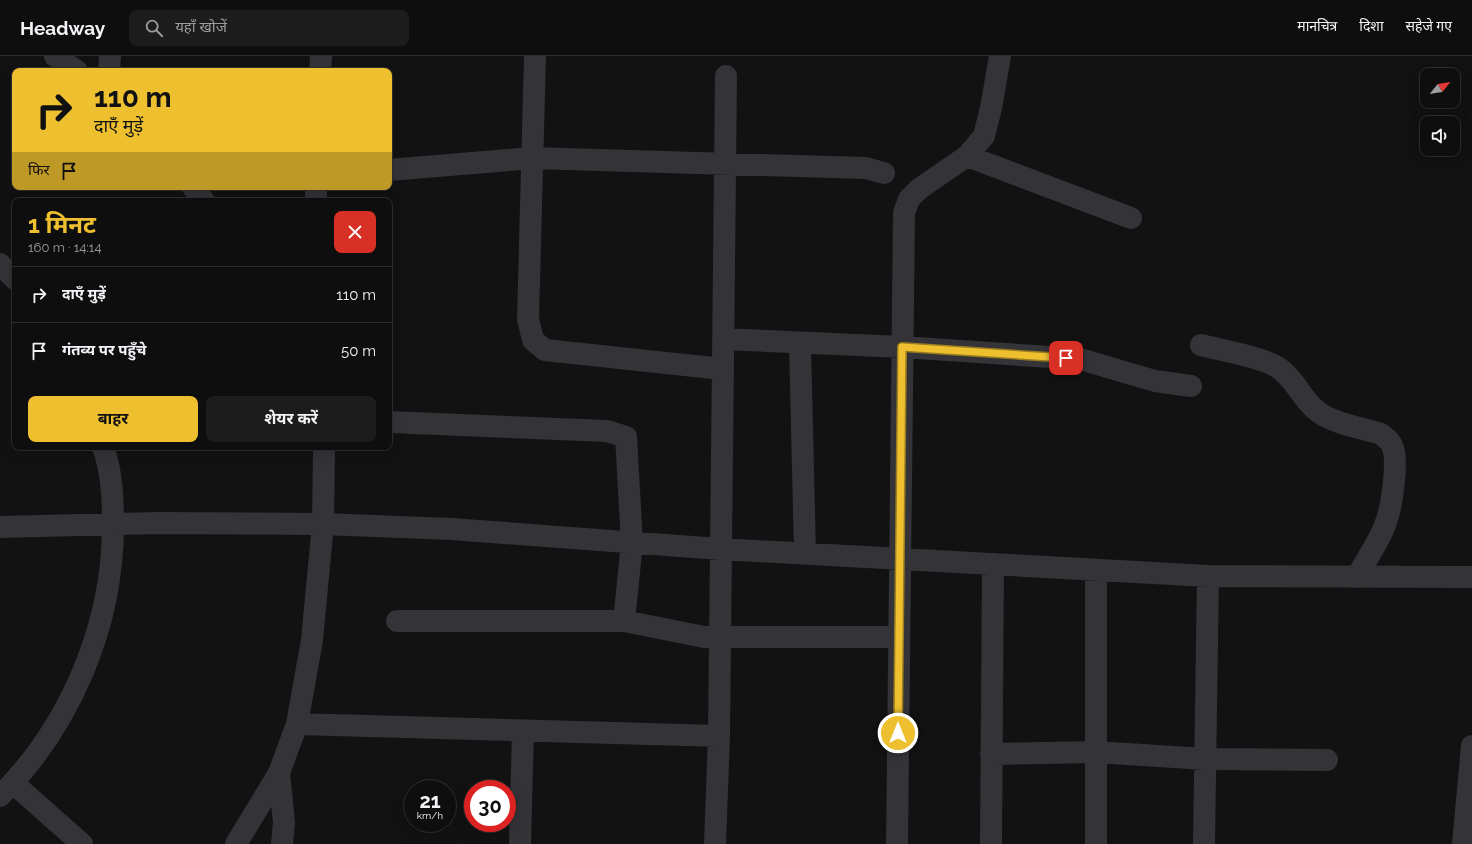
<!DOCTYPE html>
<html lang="hi">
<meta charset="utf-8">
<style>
body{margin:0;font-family:Raleway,"Noto Sans Devanagari",sans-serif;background:#1c1c1c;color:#f1f3f6;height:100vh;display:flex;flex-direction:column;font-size:15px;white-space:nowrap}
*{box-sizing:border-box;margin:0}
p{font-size:13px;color:#9b9c9e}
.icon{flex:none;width:22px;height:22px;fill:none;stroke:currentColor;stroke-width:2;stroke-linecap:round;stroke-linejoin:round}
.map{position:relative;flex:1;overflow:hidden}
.sheet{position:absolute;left:12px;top:142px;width:380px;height:252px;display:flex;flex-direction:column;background:#0e0e0e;border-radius:8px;box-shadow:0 4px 16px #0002,0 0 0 1px #2e2e2e}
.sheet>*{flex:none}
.top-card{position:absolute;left:12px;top:12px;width:380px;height:122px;border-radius:8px;box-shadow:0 4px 16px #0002,0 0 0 1px #2e2e2e;background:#eec02f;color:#111;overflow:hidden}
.needle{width:26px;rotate:60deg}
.fabs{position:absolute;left:1420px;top:12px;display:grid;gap:8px}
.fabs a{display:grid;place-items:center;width:40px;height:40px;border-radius:8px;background:#0e0e0e;box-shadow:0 4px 16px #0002,0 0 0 1px #2e2e2e;font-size:20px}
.speed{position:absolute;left:404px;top:724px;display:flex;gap:8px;font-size:20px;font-weight:700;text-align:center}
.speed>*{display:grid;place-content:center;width:52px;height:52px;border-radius:50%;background:#0e0e0e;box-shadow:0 4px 16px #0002,0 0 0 1px #2e2e2e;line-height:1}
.speed small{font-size:10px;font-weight:400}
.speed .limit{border:6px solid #d22;background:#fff;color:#111}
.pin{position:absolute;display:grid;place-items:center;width:34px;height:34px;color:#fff;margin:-17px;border-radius:8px;box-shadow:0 2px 6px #0006}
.me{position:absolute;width:44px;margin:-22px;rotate:0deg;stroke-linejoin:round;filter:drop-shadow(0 0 3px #0008)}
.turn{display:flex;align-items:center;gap:14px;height:84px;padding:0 16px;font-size:18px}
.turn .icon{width:52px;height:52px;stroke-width:2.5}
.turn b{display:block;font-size:28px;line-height:34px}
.then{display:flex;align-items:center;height:38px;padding:0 16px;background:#0003;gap:8px;font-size:15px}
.round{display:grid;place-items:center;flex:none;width:42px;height:42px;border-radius:8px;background:#1c1c1c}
.overview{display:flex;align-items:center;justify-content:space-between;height:68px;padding:0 16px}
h1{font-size:24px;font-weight:700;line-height:30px;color:#eec02f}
.cta{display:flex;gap:8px;margin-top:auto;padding:8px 16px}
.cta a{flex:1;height:46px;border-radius:8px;background:#eec02f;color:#111;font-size:16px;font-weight:700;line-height:46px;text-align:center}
.cta a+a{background:#1c1c1c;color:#f1f3f6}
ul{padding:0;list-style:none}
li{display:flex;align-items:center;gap:12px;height:56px;padding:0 16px;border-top:1px solid #2e2e2e}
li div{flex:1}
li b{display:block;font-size:15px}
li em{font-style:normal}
header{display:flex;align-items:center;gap:24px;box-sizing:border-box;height:56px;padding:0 20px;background:#0e0e0e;border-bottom:1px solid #2e2e2e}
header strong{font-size:19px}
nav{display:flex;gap:22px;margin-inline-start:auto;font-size:14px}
.search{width:280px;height:36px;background:#1c1c1c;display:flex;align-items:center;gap:10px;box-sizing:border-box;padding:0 14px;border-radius:8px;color:#9b9c9e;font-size:15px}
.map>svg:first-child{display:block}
</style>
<header>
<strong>Headway</strong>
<div class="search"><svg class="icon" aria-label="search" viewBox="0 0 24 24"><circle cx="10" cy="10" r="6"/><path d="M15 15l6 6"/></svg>यहाँ खोजें</div>
<nav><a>मानचित्र</a><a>दिशा</a><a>सहेजे गए</a></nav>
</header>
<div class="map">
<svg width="1472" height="788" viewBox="0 0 1472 788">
<rect width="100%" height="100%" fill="#121213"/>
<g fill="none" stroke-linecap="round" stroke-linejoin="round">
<!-- street -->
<path stroke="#333338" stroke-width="22" d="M55 0 77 15
M535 0 528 263 533 284 545 294 722 313
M109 15 110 0
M320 15 321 0
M967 100 1131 162
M389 114 532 102 866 112 884 117
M193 131 204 145
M316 145V131
M0 208 15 223
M723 283 902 291 1080 303 1155 325 1191 330
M800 288 805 497
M1201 289C1220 294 1262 301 1277 311 1294 321 1301 342 1316 354 1330 367 1362 372 1381 378 1386 382 1391 385 1393 392 1398 407 1392 450 1386 466 1380 485 1366 503 1357 521
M389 366 607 375 626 381 632 487 624 565
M0 471 157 467 323 468 451 473 720 493 1208 520 1472 521
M1096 515V788
M397 565H624L704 581H898
M297 668 719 680
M991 698 1096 696 1205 703 1327 704
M279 717 284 766 282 788
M13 727 82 788
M0 740C71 669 113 569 113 469 113 443 112 416 103 391
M236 788 279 717 297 668 312 584 323 468 324 391
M520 788 523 675
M715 788 719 680 726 20
M897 788 904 157 909 143 919 133 967 100 984 80 991 52 1000 0
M991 788 993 508
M1204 788 1208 520
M1463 788 1472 690"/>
</g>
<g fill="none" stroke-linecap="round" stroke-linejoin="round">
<defs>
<path id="route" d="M898 677 902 291 1066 302"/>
</defs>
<!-- route casing -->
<use href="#route" stroke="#9b7d1f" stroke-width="10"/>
<!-- route -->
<use href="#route" stroke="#eec02f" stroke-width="7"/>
</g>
</svg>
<div class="fabs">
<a><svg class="needle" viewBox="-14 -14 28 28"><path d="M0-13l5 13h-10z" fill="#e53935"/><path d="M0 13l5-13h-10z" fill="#9b9c9e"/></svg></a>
<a><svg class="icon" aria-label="sound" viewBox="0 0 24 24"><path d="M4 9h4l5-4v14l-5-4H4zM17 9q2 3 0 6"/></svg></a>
</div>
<div class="speed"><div>21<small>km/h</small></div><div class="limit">30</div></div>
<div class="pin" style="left:1066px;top:302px;background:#d93025"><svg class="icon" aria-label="arrive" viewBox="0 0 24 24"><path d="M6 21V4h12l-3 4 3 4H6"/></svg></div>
<svg class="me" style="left:898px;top:677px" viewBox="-20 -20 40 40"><circle r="17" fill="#eec02f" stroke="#fff" stroke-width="3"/><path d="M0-11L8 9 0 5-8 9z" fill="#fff"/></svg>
<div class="top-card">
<div class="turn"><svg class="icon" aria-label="right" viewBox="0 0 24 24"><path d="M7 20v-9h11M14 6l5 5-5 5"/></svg><div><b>110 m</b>दाएँ मुड़ें</div></div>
<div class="then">फिर<svg class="icon" aria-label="arrive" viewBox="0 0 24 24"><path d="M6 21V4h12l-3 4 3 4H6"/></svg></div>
</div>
<section class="sheet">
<div class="overview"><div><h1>1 मिनट</h1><p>160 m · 14:14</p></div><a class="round" style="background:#d93025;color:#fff"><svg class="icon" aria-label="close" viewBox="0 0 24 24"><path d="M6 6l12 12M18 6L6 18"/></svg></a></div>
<ul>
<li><svg class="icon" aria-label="right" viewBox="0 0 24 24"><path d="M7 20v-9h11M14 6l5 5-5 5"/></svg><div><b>दाएँ मुड़ें</b></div><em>110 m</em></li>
<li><svg class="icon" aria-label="arrive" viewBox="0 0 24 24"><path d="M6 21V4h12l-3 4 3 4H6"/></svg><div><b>गंतव्य पर पहुँचे</b></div><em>50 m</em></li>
</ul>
<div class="cta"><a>बाहर</a><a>शेयर करें</a></div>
</section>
</div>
